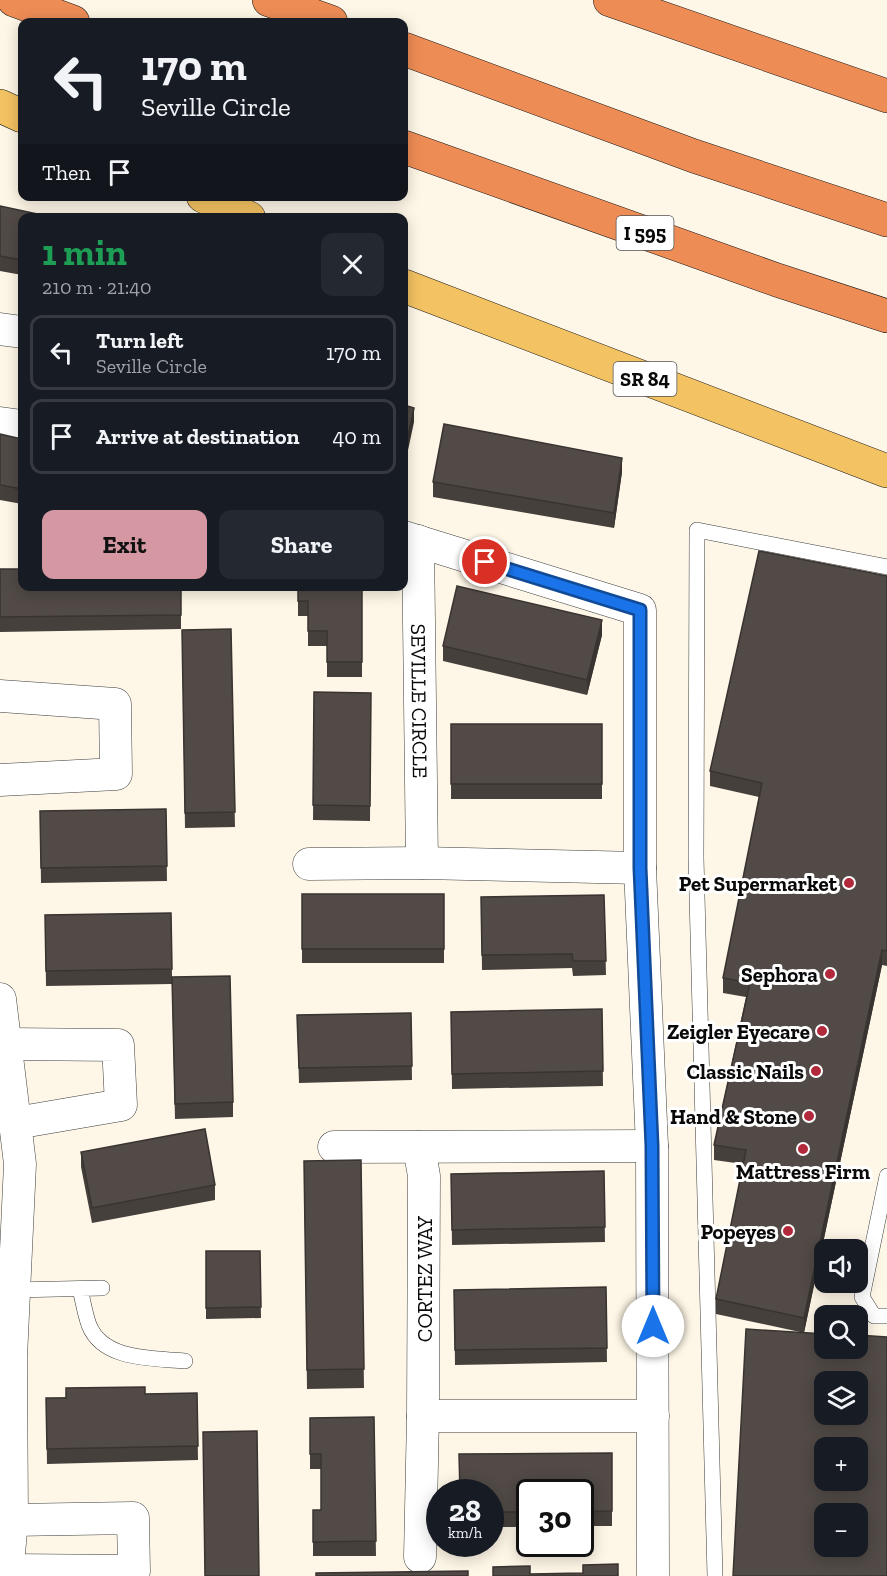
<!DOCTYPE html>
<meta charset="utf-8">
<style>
body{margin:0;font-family:"Zilla Slab",serif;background:#242831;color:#f1f3f6;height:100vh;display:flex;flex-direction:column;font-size:22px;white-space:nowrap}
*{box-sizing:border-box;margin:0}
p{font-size:20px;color:#9ea1a6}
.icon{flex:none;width:33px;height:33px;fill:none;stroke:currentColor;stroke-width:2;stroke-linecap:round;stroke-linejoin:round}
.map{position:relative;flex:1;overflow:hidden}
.panel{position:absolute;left:18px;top:213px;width:390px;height:378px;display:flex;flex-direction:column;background:#171b24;border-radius:12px;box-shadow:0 3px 15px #0003}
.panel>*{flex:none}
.guide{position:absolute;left:18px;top:18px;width:390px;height:183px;border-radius:12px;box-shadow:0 3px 15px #0003;background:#171b24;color:#f1f3f6;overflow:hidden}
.buttons{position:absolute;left:814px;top:1239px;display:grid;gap:12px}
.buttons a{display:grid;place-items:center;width:54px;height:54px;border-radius:12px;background:#171b24;box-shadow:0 3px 15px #0003;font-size:30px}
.speed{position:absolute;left:426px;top:1479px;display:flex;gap:12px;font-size:30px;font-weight:700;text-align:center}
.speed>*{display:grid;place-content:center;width:78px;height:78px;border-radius:50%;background:#171b24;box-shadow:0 3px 15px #0003;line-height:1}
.speed small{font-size:15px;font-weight:400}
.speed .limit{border:3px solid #111;border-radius:9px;background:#fff;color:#111}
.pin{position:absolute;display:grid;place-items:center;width:51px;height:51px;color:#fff;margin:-26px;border:3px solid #fff;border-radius:50%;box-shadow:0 2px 6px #0007}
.me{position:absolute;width:66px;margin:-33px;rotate:0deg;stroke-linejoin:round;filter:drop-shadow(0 0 4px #0008)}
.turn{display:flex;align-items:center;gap:21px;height:126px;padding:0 24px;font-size:27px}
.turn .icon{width:78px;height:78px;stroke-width:2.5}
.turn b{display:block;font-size:42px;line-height:51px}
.then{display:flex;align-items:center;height:57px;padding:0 24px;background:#0003;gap:12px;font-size:22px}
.round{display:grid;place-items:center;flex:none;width:63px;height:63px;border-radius:12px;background:#242831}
.head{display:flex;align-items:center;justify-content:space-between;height:102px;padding:0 24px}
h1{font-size:36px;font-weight:700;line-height:45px;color:#1e9e55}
.action{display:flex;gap:12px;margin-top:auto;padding:12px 24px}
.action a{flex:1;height:69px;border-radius:12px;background:#d598a2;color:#111;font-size:24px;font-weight:700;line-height:69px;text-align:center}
.action a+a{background:#242831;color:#f1f3f6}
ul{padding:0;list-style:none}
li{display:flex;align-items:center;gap:18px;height:75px;margin:0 12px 9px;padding:0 12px;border:3px solid #363941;border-radius:12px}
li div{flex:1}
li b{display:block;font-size:22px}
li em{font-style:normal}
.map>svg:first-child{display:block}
</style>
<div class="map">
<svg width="887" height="1576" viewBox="0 0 887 1576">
<rect width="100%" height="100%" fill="#fef7e7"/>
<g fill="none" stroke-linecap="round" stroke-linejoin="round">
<defs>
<path id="service" d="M887 1176 862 1297 874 1316H887
M80 1289C83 1301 85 1314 89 1325 103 1361 154 1358 185 1361
M14 1290 102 1288
M715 1576 696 858 697 530 887 567"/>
<g id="minor">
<path d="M0 329 22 332"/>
<path d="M0 423 22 426"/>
<path d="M404 537 640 610V868L652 1146 653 1576"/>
<path id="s1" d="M418 541 422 863"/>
<path d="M0 696 115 704 116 774 0 780"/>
<path d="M309 864 422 863 640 868"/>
<path d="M0 999 20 1164 11 1357 12 1520 7 1576"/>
<path d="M6 1044 118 1045 121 1105 16 1123"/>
<path d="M334 1147 652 1146"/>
<path d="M419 1147 424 1176 423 1416H653"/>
<path d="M420 1557 423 1416"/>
<path d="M8 1570 134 1571 133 1518 12 1520"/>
</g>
<path id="primary" d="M0 106 22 116
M203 196 249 218
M404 286 887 471"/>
<path id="motorway" d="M14 0 73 22
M269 0 331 22
M610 0 887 96
M404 49 694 156 887 220
M404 147 777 280 887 316"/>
</defs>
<!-- service casing -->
<use href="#service" stroke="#3c3c3c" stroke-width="16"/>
<!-- minor casing -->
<use href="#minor" stroke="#3c3c3c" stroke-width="33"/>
<!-- primary casing -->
<use href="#primary" stroke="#1a1a1a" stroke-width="34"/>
<!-- motorway casing -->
<use href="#motorway" stroke="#1a1a1a" stroke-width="34"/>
<!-- service -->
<use href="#service" stroke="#fff" stroke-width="15"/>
<!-- minor -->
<use href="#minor" stroke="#fff" stroke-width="32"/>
<!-- primary -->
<use href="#primary" stroke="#f3c262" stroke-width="33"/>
<!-- motorway -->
<use href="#motorway" stroke="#ee8c55" stroke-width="33"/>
</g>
<!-- wall -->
<path fill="#46403c" d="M0 206 22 218V275L0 271Z
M0 434 22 439V504L0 500Z
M622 472 614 528 433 497V482Z
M0 569 181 586V629L0 632Z
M887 576V966L882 965 804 1332H800L716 1314V1299L743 1164 714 1160V1145L746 997 723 993V978L759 797 710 786V771Z
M298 586H362V677H327V646H308V616H298Z
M231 629 235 827 185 828 182 630Z
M602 635 587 695 443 661V646Z
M314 692 371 693 370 821 313 820Z
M451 724H602V799H451Z
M166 809 167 881 41 883 40 811Z
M302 894H444V963H302Z
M604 895 606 975 573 976 572 968 482 970 481 897Z
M171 913 172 977 233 1102V1117L175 1119 172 984 46 986 45 915Z
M602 1009 603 1086 452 1089 451 1012Z
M411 1013 412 1080 299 1083 297 1015Z
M81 1152 215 1185V1200L92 1223 81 1167Z
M361 1160 364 1388 307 1389 304 1161Z
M604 1171 605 1242 452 1245 451 1174Z
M206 1251H260L261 1318 206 1319Z
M606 1287 607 1362 455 1365 454 1290Z
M197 1393 198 1460 47 1464 46 1398Z
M374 1417 376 1556H313V1510H321V1469H310V1418Z
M612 1453V1526H580V1492H530V1527H494V1534H490V1492Z"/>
<!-- shaded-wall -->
<path fill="#393431" d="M414 408V422L404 469V454Z
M622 458V472L614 528V513Z
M602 620V635L587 695V680Z
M882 950V965L804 1333V1318Z"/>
<!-- building -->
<path fill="#514a46" stroke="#393431" stroke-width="1.5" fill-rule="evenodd" d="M0 206 56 218H22V260L0 256Z
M404 405 414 408 404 454Z
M444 424 622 458 614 513 433 482Z
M0 434 22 439V489L0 485Z
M759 551 887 576V951L882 950 804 1318 716 1299 746 1150 714 1145 750 983 723 978 762 783 710 771Z
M0 569H22V586H181V615L0 617Z
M298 586H362V662H327V631H308V601H298Z
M457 586 602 620 587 680 443 646Z
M231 629 235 812 185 813 182 630Z
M314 692 371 693 370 806 313 805Z
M451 724H602V784H451Z
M166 809 167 866 41 868 40 811Z
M302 894H444V949H302Z
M604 895 606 961H573L572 954 482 955 481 897Z
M171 913 172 969 46 971 45 915Z
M230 976 233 1102 175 1104 172 977Z
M602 1009 603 1071 452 1074 451 1012Z
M411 1013 412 1066 299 1068 297 1015Z
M205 1129 215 1185 92 1208 81 1152Z
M361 1160 364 1369 307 1370 304 1161Z
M604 1171 605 1227 452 1230 451 1174Z
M206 1251H260L261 1307 206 1308Z
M606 1287 607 1348 455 1350 454 1290Z
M746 1329 825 1334V1348H858V1335L887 1337V1576H733ZM825 1382H858V1414H825ZM825 1448H858V1480H825ZM825 1514H858V1546H825Z
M145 1387V1394L197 1393 198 1446 47 1449 46 1398H66V1388Z
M374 1417 376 1541 313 1542V1510H321V1454H310V1418Z
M257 1431 259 1576H205L203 1432Z
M612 1453V1511L580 1512V1492H530V1512H494V1519H490V1492H460L459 1454Z
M618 1564V1576H493V1567L530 1566V1574L583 1573V1565Z
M468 1571V1576H316V1573Z"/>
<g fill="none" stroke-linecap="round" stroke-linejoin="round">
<defs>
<path id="route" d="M485 562 640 610V868L652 1146 653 1326"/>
</defs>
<!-- route casing -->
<use href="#route" stroke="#114b97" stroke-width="15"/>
<!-- route -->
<use href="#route" stroke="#1a73e8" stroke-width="10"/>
</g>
<!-- markers -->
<g fill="#b2293c" stroke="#fff" stroke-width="2">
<circle cx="849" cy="883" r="6"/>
<circle cx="830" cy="974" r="6"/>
<circle cx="822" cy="1031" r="6"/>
<circle cx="816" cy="1071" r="6"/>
<circle cx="809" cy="1116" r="6"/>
<circle cx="803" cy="1149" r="6"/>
<circle cx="788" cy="1231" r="6"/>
</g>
<g text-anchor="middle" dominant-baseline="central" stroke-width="6" stroke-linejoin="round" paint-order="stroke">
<!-- shield labels -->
<g fill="#fff" stroke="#535353" stroke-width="1.5">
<rect x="616.5" y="216" width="57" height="34" rx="4.5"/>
<rect x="613.5" y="362" width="63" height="34" rx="4.5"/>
</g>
<g font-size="20" font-weight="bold" fill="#090909">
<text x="645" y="233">I 595</text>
<text x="645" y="379">SR 84</text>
</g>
<!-- street labels -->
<g font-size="21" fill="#090909" stroke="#fff">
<text stroke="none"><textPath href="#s1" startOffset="160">SEVILLE CIRCLE</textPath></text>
<text transform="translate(424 1279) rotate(-90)">CORTEZ WAY</text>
</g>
<!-- poi labels -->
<g font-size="21" font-weight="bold" fill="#090909" stroke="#fff" text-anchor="end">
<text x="837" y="883">Pet Supermarket</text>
<text x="818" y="974">Sephora</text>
<text x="810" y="1031">Zeigler Eyecare</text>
<text x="804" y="1071">Classic Nails</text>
<text x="797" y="1116">Hand &amp; Stone</text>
<text x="803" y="1171" text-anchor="middle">Mattress Firm</text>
<text x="776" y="1231">Popeyes</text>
</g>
</g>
</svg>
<div class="buttons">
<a><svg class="icon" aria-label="sound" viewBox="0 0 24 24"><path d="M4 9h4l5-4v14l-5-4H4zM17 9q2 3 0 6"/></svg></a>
<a><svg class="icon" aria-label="search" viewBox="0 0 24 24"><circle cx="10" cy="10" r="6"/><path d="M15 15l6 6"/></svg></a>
<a><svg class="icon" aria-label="layers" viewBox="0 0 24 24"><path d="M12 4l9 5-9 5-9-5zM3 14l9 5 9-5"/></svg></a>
<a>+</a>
<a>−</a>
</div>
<div class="speed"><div>28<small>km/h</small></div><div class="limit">30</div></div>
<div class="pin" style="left:485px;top:562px;background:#d93025"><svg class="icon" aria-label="arrive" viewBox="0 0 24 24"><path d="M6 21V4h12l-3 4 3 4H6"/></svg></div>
<svg class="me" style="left:653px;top:1326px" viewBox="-20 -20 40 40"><circle r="19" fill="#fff"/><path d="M0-13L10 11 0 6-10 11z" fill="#1a73e8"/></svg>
<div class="guide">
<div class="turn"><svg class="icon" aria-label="left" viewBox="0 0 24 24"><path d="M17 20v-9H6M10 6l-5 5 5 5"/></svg><div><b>170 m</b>Seville Circle</div></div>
<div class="then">Then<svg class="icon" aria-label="arrive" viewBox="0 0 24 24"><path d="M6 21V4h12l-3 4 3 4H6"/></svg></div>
</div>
<section class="panel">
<div class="head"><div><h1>1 min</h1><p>210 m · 21:40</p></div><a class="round"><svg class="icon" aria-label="close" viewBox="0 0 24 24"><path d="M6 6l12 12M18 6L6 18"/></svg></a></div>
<ul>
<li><svg class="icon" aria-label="left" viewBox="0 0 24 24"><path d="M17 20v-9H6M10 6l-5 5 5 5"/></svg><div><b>Turn left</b><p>Seville Circle</p></div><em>170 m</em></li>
<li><svg class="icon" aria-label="arrive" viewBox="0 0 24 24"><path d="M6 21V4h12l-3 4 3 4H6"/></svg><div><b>Arrive at destination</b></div><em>40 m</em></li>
</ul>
<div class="action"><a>Exit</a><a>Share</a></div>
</section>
</div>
